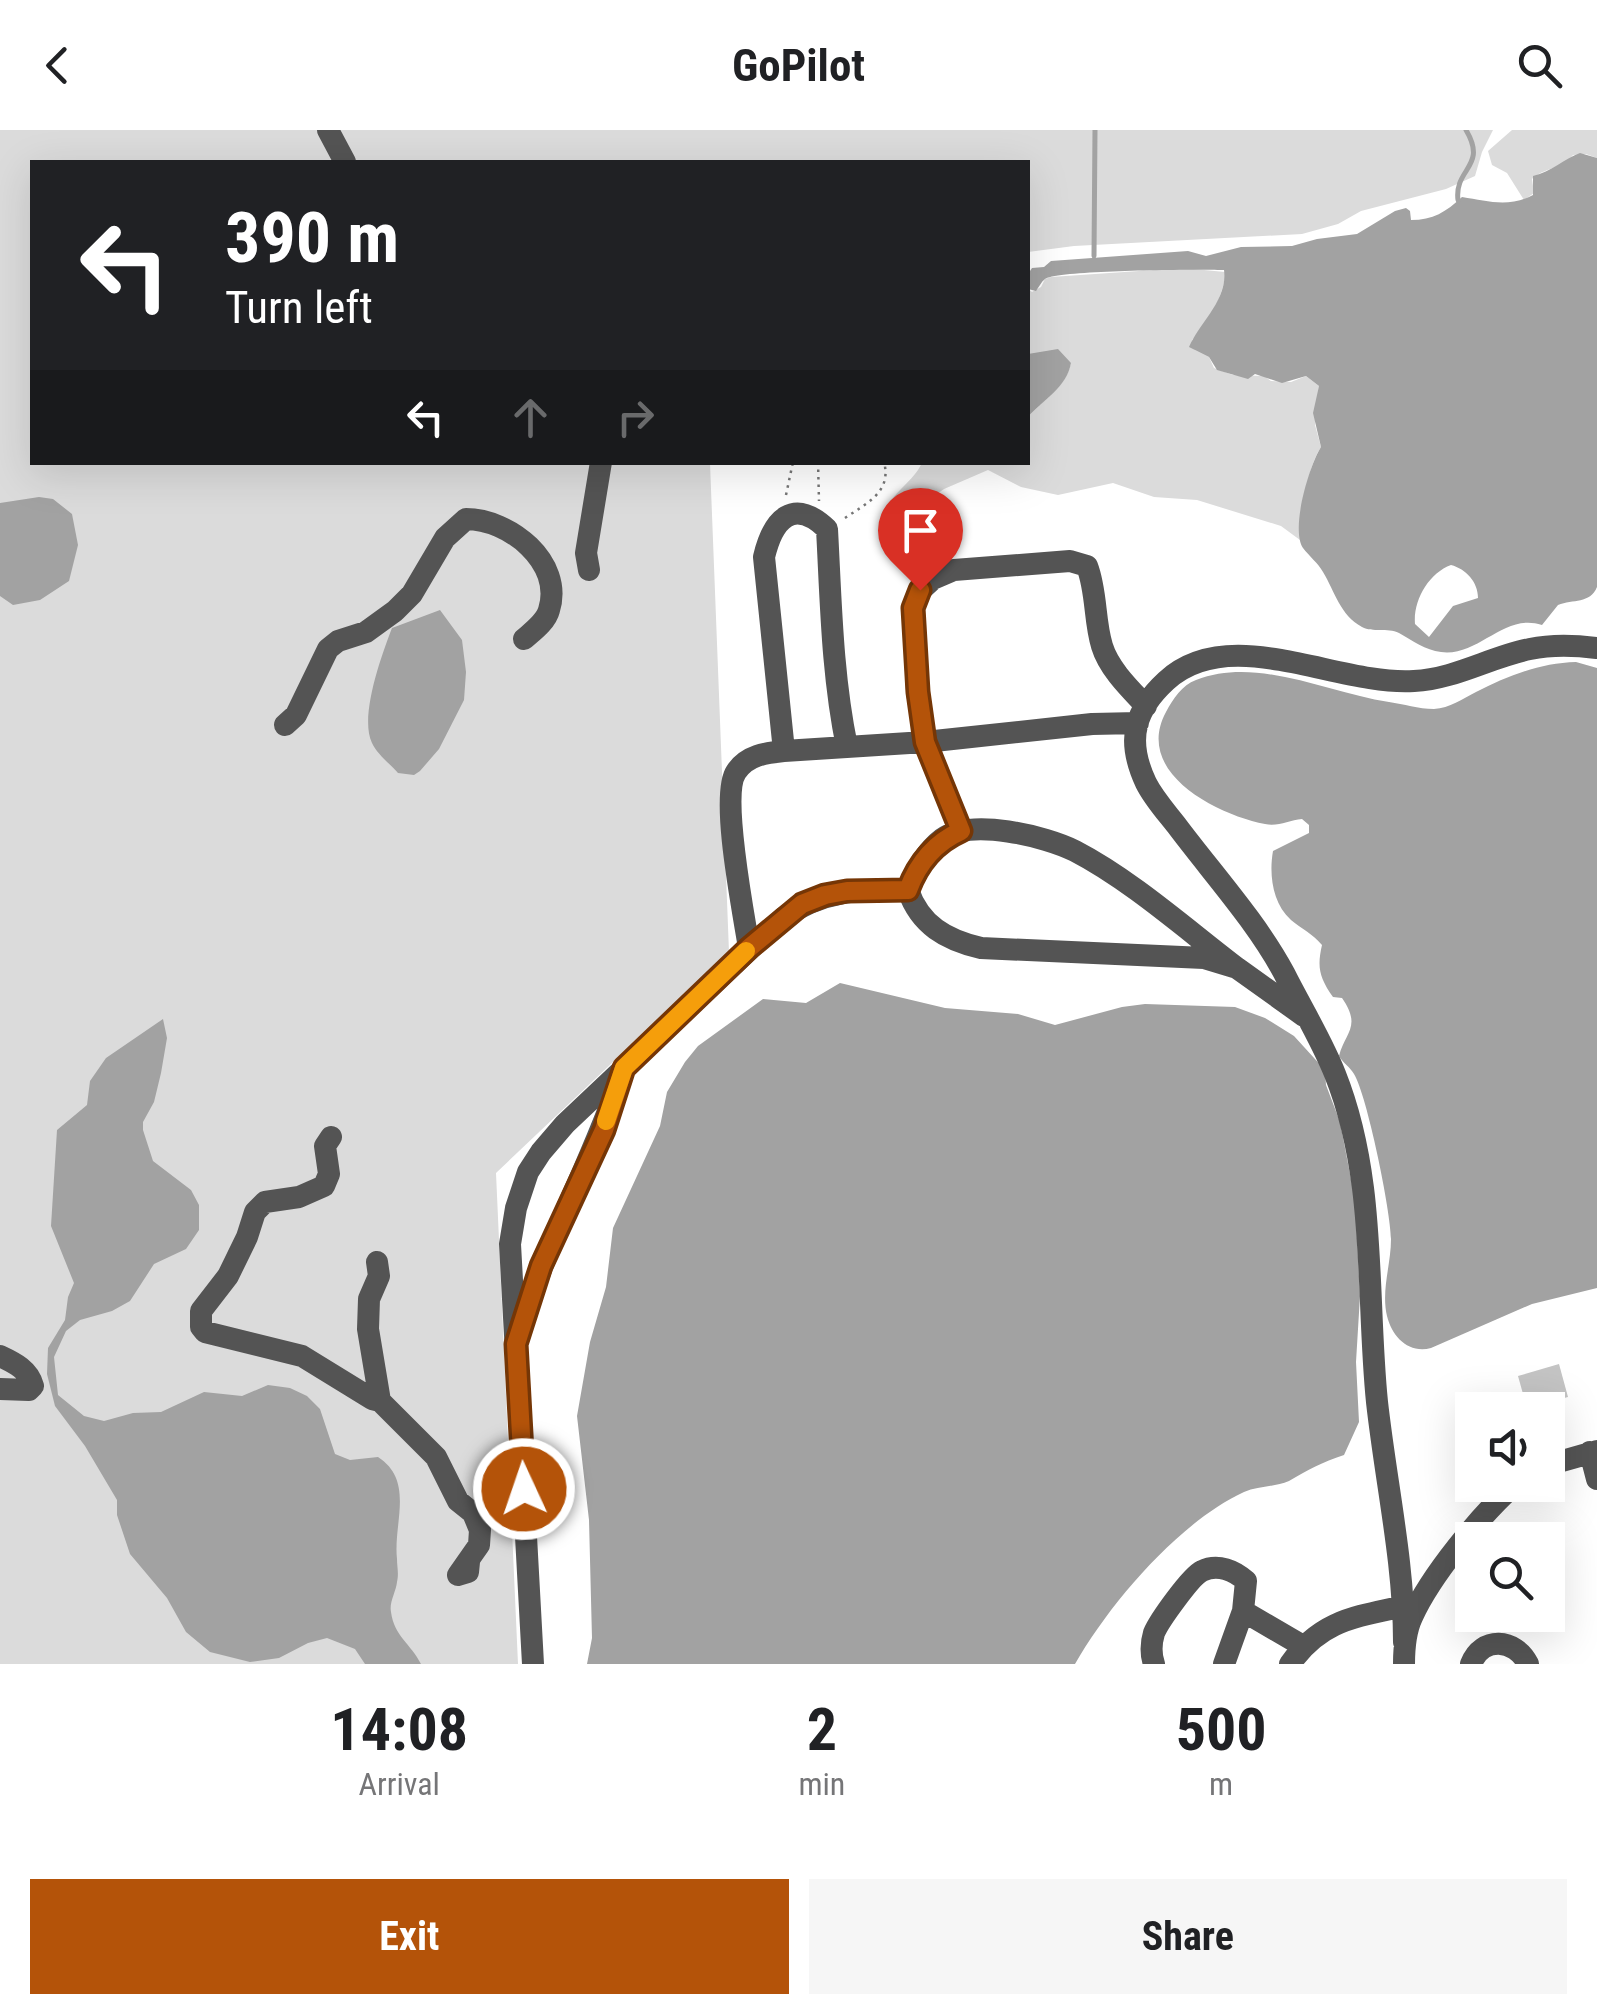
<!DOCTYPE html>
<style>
body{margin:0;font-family:"Roboto Condensed",sans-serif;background:#f6f6f6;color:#202124;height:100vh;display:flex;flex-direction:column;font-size:38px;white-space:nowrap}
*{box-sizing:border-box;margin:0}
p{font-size:32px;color:#757577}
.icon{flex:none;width:55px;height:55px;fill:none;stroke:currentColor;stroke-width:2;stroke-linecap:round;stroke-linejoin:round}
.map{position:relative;height:1534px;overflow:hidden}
.panel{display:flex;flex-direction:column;background:#fff;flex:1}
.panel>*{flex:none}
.banner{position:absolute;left:30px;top:30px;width:1000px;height:305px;border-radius:0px;box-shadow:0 10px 40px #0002;background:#202124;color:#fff;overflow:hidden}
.tools{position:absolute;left:1455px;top:1262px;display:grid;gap:20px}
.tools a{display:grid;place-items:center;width:110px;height:110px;border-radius:0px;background:#fff;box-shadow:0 10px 40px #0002;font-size:50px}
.pin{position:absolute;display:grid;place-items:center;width:85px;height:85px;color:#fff;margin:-102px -42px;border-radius:50% 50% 50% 0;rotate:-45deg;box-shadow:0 0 10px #0007}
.pin .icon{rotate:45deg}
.me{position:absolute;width:110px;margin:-55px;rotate:357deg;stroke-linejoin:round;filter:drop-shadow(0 0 8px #0008)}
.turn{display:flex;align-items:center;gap:35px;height:210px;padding:0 30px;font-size:45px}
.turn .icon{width:130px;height:130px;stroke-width:2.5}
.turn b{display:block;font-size:70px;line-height:85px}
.lanes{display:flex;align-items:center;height:95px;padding:0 30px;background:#0003;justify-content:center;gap:50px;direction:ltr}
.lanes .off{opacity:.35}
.eta{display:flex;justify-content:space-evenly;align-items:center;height:170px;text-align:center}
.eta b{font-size:60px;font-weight:700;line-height:70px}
.primary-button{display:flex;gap:20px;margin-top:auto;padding:20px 30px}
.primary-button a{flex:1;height:115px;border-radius:0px;background:#b45309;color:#fff;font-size:40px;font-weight:700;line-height:115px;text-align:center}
.primary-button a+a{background:#f6f6f6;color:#202124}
header{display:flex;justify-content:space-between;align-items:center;height:130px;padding:0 30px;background:#fff;font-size:45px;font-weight:700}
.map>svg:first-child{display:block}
</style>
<header><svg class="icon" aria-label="back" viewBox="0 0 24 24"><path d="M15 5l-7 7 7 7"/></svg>GoPilot<svg class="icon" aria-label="search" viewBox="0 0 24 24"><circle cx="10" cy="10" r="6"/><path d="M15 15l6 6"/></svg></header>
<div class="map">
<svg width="1597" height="1534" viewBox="0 0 1597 1534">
<rect width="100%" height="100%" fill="#fff"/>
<!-- green -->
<path fill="#dbdbdb" d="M0 0H1493L1482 22 1475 46 1446 59 1361 81 1338 94 1302 104 1074 116 1028 122V32H32V332L710 333 729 822 496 1043 518 1534H0Z
M1512 0H1597V28L1586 24 1573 25C1562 39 1543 38 1532 49L1534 63 1524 70 1507 43 1492 35 1488 21Z
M1183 138 1225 142C1225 165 1207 194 1192 210L1195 220 1209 227 1214 238 1233 245 1264 246 1271 251 1291 252 1306 246 1319 256 1315 295 1321 317C1307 338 1300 384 1300 410L1281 396 1197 370 1154 367 1113 353 1058 365 1021 357 988 340 944 359 918 377 898 385 886 379C896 359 912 353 922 333L1028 332V287C1043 270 1066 257 1071 233L1028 224V159L1032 162 1041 157 1045 149 1051 147Z"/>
<!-- water -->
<path fill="#a2a2a2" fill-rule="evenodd" d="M1580 23 1597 28V457C1590 474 1573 469 1558 475L1542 495C1504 482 1479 527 1441 522 1425 520 1413 511 1399 503 1387 497 1373 503 1362 497 1340 485 1335 462 1323 442 1318 433 1309 426 1303 418 1290 398 1310 334 1321 317L1313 283 1319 256 1306 246 1282 253 1255 244 1248 249 1217 240 1209 227 1189 217C1199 193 1228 170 1224 140 1203 139 1055 140 1045 149 1041 152 1039 157 1036 161L1028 159V144L1032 138 1044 137 1051 131 1188 121 1206 126 1241 117 1292 116 1317 109 1357 104 1395 81 1406 78 1410 81 1411 90C1433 90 1446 82 1462 67 1488 71 1508 78 1533 65V46C1551 42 1564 29 1580 23ZM1451 435C1466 439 1478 452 1478 468L1453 476 1429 507 1415 494C1413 470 1429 443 1451 435Z
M1058 219 1071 233C1067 257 1043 270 1028 287V224Z
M39 367 53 369 72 384 78 415 69 451 40 470 13 475 0 466V373Z
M440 480 462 510 466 542 464 570 439 619 420 641 414 645 398 643C390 634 377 624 372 613 359 587 382 524 392 498Z
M1576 532 1597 538V1158L1532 1174 1431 1218C1409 1224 1392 1207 1387 1186 1381 1160 1391 1135 1391 1109 1391 1082 1367 965 1354 944 1350 937 1343 933 1339 926 1345 902 1362 897 1342 868L1333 867C1319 847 1317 837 1322 815 1313 804 1302 799 1291 790 1272 773 1269 744 1273 721L1309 703V695L1302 689C1289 690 1278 697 1265 694 1218 685 1133 643 1166 582 1173 569 1182 555 1196 550 1258 526 1327 563 1389 572 1404 574 1418 579 1434 579 1450 578 1462 569 1476 562 1507 546 1540 533 1576 532Z
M840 853 945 878 1018 884 1055 895 1122 877 1145 874 1235 877 1265 888 1294 906 1325 940 1326 955 1340 992 1355 1070 1360 1166 1356 1232 1359 1292 1344 1325C1322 1332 1308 1340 1289 1351 1275 1357 1258 1356 1244 1362 1179 1392 1110 1473 1075 1534H587L592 1508 589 1390 577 1286 590 1212 606 1157 613 1098 660 996 667 962 685 932 698 916 763 869 806 873Z
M163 889 167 908 161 943 154 972 143 992V1000L153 1031 191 1060 199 1075V1100L186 1119 154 1134 130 1171 112 1181 80 1190 66 1201 54 1227 58 1265 84 1286 104 1291 133 1283 161 1282 204 1262 242 1266 268 1255 290 1258 307 1266 320 1279 335 1324 350 1330 378 1327C415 1351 393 1393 397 1429 397 1437 399 1443 397 1452 396 1462 389 1472 391 1482 394 1506 411 1514 421 1534H365L355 1519 327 1508 308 1513 279 1528 250 1532 210 1522 186 1502 167 1468 130 1424 117 1385V1370L85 1316 55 1276 47 1244 48 1218 65 1190 68 1167 74 1153 51 1096 57 1000 87 975 90 951 106 928Z"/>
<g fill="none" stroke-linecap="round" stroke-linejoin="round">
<!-- stream -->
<path stroke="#a2a2a2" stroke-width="5" d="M1458 70C1454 38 1488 37 1466 0
M1094 126 1095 0"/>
</g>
<!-- building -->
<path fill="#c4c4c4" d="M1559 1234 1568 1267 1527 1278 1518 1246Z"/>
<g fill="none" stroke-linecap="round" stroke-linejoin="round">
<!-- path -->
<path stroke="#767676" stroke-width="2.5" stroke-dasharray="2.5 5" stroke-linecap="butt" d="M818 332 819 371
M786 365 793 332
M845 388C867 373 892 362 884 332"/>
<!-- minor -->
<path stroke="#545454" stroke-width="22" d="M328 0 345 32
M589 440 586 423 601 332
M285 595 296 585 328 519 338 511 366 502 395 481 412 464 445 408 466 389C509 389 564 432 549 480 546 492 532 502 524 509
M784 621 764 427C773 389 793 367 827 399 831 473 832 544 847 617
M961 701 925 612 917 562 913 478 920 461 933 449 954 440 1070 431 1087 436C1097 462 1094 490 1102 516 1109 539 1130 559 1146 576
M749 818C744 785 720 666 736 642 747 625 766 623 784 621L925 612 1092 594 1138 593
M1237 838C1187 800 1131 750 1075 721 1045 706 971 688 942 709 926 721 914 743 908 760 920 795 946 810 981 818L1204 828 1237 838 1304 886
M331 1007 325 1016 329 1044 324 1056 299 1067 265 1072 255 1082 247 1107 228 1146 201 1181V1197L205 1202 302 1226 372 1269 380 1271
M377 1132 379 1146 369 1169 368 1199 380 1271 436 1327 458 1371 473 1383 480 1400 479 1415 458 1445 468 1442 469 1432
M520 1201C546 1111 593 1031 622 943
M0 1226C15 1233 29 1240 33 1256L29 1260 0 1259
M1590 1322 1597 1349
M1548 1335 1597 1321
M1404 1512C1404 1432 1386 1353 1377 1272 1366 1163 1377 1049 1335 944 1321 909 1301 877 1284 843 1256 791 1213 744 1177 696 1167 683 1154 669 1146 653 1138 636 1132 614 1137 595 1141 579 1153 563 1166 551 1230 492 1336 556 1414 551 1455 549 1490 527 1530 519 1553 514 1574 515 1597 518
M533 1534 510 1114 516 1078 528 1042 541 1022 565 994 783 788C821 761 862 758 908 760
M1154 1534C1151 1525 1151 1513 1154 1503 1159 1491 1191 1446 1202 1441 1218 1433 1235 1441 1246 1451L1243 1481 1303 1516
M1224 1534 1243 1481
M1290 1534C1321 1490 1355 1487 1404 1476
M1404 1534C1404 1518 1405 1502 1412 1487 1431 1445 1480 1386 1514 1355
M1471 1534C1482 1506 1515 1508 1528 1534"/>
</g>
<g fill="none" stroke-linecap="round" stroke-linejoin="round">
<defs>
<path id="route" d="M524 1359 516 1214 541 1136 604 1000 624 938 749 818 802 774 825 765 847 761 908 760C918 733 934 713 961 701L925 612 918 562 913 478 920 460"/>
</defs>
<!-- route casing -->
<use href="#route" stroke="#753606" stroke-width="25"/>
<!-- route -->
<use href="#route" stroke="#b45309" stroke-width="18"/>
<!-- slow -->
<path stroke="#f59e0b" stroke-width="18" d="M606 991 624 938 746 821"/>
</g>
</svg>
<div class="tools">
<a><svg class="icon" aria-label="sound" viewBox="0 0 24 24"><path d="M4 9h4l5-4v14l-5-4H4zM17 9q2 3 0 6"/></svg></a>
<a><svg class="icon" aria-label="search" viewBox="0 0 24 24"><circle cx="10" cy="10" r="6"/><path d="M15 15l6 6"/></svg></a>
</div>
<div class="pin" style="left:920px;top:460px;background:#d93025"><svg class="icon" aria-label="arrive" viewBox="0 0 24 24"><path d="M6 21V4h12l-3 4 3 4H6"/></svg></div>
<svg class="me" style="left:524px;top:1359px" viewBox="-20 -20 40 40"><circle r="17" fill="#b45309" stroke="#fff" stroke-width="3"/><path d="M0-11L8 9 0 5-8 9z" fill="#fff"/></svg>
<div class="banner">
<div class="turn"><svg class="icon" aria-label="left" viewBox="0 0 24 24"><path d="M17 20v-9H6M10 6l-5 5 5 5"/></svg><div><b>390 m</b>Turn left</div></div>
<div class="lanes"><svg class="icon" aria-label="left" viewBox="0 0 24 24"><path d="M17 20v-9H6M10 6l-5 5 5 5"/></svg><svg class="icon off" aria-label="ahead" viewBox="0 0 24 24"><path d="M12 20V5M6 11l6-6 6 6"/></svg><svg class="icon off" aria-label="right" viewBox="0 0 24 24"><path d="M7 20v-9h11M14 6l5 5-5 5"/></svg></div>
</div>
</div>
<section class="panel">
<div class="eta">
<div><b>14:08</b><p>Arrival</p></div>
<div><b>2</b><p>min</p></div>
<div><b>500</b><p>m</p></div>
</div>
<div class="primary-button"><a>Exit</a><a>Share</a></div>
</section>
